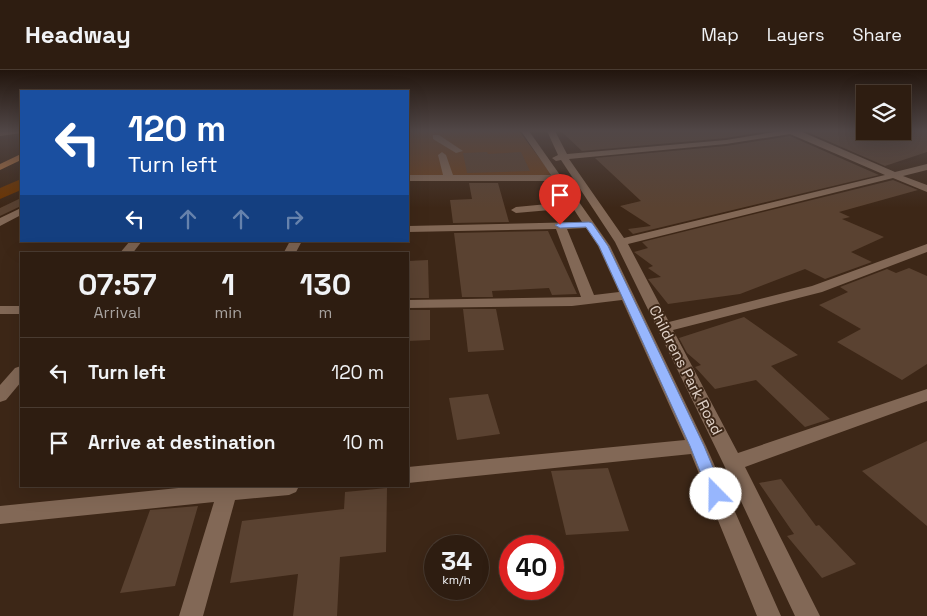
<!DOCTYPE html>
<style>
body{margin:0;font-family:"Space Grotesk",sans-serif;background:#3a2a1f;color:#f1f3f6;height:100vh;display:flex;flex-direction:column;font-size:19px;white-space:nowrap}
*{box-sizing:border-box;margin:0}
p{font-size:16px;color:#a7a29f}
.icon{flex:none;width:28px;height:28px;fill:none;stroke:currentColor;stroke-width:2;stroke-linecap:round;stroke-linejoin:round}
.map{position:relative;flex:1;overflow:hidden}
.panel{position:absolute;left:20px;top:182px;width:389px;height:235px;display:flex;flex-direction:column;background:#2e1d11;border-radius:0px;box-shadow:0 5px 20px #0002,0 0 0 1px #493b31}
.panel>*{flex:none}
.guide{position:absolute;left:20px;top:20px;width:389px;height:152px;border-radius:0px;box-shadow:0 5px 20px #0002,0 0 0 1px #493b31;background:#1a4fa0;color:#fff;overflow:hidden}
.buttons{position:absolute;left:856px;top:15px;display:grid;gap:10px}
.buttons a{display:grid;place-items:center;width:55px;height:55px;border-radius:0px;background:#2e1d11;box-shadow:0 5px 20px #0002,0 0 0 1px #493b31;font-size:25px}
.speed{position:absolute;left:424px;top:465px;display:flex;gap:10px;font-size:25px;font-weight:700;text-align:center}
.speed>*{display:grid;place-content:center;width:65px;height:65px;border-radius:50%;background:#2e1d11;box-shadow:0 5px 20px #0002,0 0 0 1px #493b31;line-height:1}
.speed small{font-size:12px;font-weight:400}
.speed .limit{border:8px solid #d22;background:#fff;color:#111}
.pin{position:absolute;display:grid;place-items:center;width:42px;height:42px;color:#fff;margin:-51px -21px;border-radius:50% 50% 50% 0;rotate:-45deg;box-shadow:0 0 5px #0007}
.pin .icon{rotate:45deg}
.me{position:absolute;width:55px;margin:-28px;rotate:338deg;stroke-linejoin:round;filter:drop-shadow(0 0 4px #0008)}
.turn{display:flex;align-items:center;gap:18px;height:105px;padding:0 25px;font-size:22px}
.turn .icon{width:65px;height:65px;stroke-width:2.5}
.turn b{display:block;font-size:35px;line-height:42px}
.lanes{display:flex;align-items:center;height:48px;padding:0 25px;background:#0003;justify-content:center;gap:25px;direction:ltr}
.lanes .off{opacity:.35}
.eta{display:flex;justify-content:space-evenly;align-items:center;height:85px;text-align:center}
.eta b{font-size:30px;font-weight:600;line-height:35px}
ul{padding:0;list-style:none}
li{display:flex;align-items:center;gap:15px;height:70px;padding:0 25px;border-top:1px solid #493b31}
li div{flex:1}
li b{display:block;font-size:19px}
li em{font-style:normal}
header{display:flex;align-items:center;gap:30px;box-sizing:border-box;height:70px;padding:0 25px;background:#2e1d11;border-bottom:1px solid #493b31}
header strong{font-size:24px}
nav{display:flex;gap:28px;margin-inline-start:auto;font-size:18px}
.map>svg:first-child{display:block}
</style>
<header>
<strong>Headway</strong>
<nav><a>Map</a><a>Layers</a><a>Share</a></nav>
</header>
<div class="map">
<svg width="927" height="546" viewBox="0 0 927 546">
<rect width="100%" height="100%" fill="#3d2717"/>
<!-- green -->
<path fill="#6a3f1e" d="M408 61H519L553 106 408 105Z"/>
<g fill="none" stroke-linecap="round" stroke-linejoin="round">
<!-- canal -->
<path fill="#6e3500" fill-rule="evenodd" d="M21 109V120L0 129V118Z"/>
</g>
<!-- building -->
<path fill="#5a4231" d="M561 61H768L726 68 582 81Z
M805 61H927V82L885 96Z
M790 66 879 105 633 164 628 159 651 156 620 136 641 131 595 88 726 76Z
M487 82 488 84 521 82 530 101 467 103 463 83Z
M893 110 918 120 839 142 850 147 842 149 884 167 851 182 872 192 825 209 805 199 740 224 668 234 648 209 661 207 648 198 653 196 634 182 648 178 642 172Z
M469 113H498L509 152 453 153 450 130 472 129Z
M21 128V136L0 146V138Z
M548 161 577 224 552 225 549 218 492 221 493 227H462L454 163Z
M428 190 429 228H408V191Z
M909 198 927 206V294L902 310 837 272 861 259 819 235 848 222 840 217 887 199 896 203Z
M463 239H496L504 280 468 282Z
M408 240H430V270L408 271Z
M744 247 798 285 771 296 830 349 805 357 756 310 715 319 695 297 701 295 687 283 679 268Z
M488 324 500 364 457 370 449 328Z
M927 371V456L862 401Z
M608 398 629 461 566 465 551 401Z
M781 409 816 456 819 455 856 494 822 508 787 466 794 464 759 413Z
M387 418 386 482 340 487 337 546H293L298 504 230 513 242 451 344 439 345 422Z
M198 436 175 516 120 523 150 440Z"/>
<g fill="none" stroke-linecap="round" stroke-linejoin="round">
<!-- minor -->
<path fill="#826856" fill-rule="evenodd" d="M21 61V63L0 66V62Z
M521 61H529L610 176 706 376 781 546H757L691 384 408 413V397L685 370 622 230 572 236 408 238V230L581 227 556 159 408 162V156L582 152 573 138 516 143 511 140 516 137 569 132 554 111H408V105H443L438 85 442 82 446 85 453 105H551ZM586 158 598 176 619 222 594 225 567 159Z
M547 61H555L567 84 726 70 780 61H800L895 102 927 94V100L903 106 927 115V122L893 108 628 174 669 252 812 216 927 174V182L822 222 673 260 738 383 927 319V331L745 397 820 546H795L723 393 615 172 561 90 556 91 552 88 558 85ZM790 64 885 105 624 168 569 89 726 74Z
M433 65H439L463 81 456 83 433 69Z
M21 138V145L0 156V148Z
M130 171H142L132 184H119Z
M290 171H302L295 184H283Z
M0 236H21V244H0Z
M21 296V312L6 330 0 332V315L15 298Z
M198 416H299L296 422 289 425 235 430 203 546H179L214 432 0 454V436Z"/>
<!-- major -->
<path fill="#b27340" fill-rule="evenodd" d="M21 84V90L0 100V94Z"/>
</g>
<!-- sky -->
<linearGradient id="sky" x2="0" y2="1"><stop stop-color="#22150d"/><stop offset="0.44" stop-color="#514747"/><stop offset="1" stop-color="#514747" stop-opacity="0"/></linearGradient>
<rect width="927" height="138" fill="url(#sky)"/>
<!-- route -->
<path fill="#97b6fd" stroke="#6276a4" d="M589 152 592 153 608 176 704 376 724 424 722 429 716 431 711 429 690 376 599 176 586 157 560 158 555 155 560 153Z"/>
<g text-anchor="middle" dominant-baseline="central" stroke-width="4" stroke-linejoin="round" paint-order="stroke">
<!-- street labels -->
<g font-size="15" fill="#e1d2c8" stroke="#3d2717">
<text transform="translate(686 300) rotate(63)">Childrens Park Road</text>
</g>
</g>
</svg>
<div class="buttons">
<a><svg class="icon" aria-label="layers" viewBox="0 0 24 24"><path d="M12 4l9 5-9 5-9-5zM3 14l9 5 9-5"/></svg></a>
</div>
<div class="speed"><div>34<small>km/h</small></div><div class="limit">40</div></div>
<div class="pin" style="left:560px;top:155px;background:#d93025"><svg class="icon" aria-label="arrive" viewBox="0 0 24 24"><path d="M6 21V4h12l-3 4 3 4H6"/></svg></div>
<svg class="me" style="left:716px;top:424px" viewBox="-20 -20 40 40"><circle r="19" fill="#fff"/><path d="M0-13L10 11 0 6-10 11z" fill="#97b6fd"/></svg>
<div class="guide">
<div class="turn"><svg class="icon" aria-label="left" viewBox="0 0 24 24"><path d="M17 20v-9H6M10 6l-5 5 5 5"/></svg><div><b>120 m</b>Turn left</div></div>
<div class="lanes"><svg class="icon" aria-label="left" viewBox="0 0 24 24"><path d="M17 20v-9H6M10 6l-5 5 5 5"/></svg><svg class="icon off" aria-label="ahead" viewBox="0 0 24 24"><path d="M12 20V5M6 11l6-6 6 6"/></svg><svg class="icon off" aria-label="ahead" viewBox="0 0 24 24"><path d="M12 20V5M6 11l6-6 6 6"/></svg><svg class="icon off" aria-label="right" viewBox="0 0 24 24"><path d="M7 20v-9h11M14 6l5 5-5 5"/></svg></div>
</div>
<section class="panel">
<div class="eta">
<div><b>07:57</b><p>Arrival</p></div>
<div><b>1</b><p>min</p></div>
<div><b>130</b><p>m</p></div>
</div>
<ul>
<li><svg class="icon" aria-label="left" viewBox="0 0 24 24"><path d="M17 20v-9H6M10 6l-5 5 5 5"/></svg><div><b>Turn left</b></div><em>120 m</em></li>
<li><svg class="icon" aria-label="arrive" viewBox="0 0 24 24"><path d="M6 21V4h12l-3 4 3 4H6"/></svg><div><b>Arrive at destination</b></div><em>10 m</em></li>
</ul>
</section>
</div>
